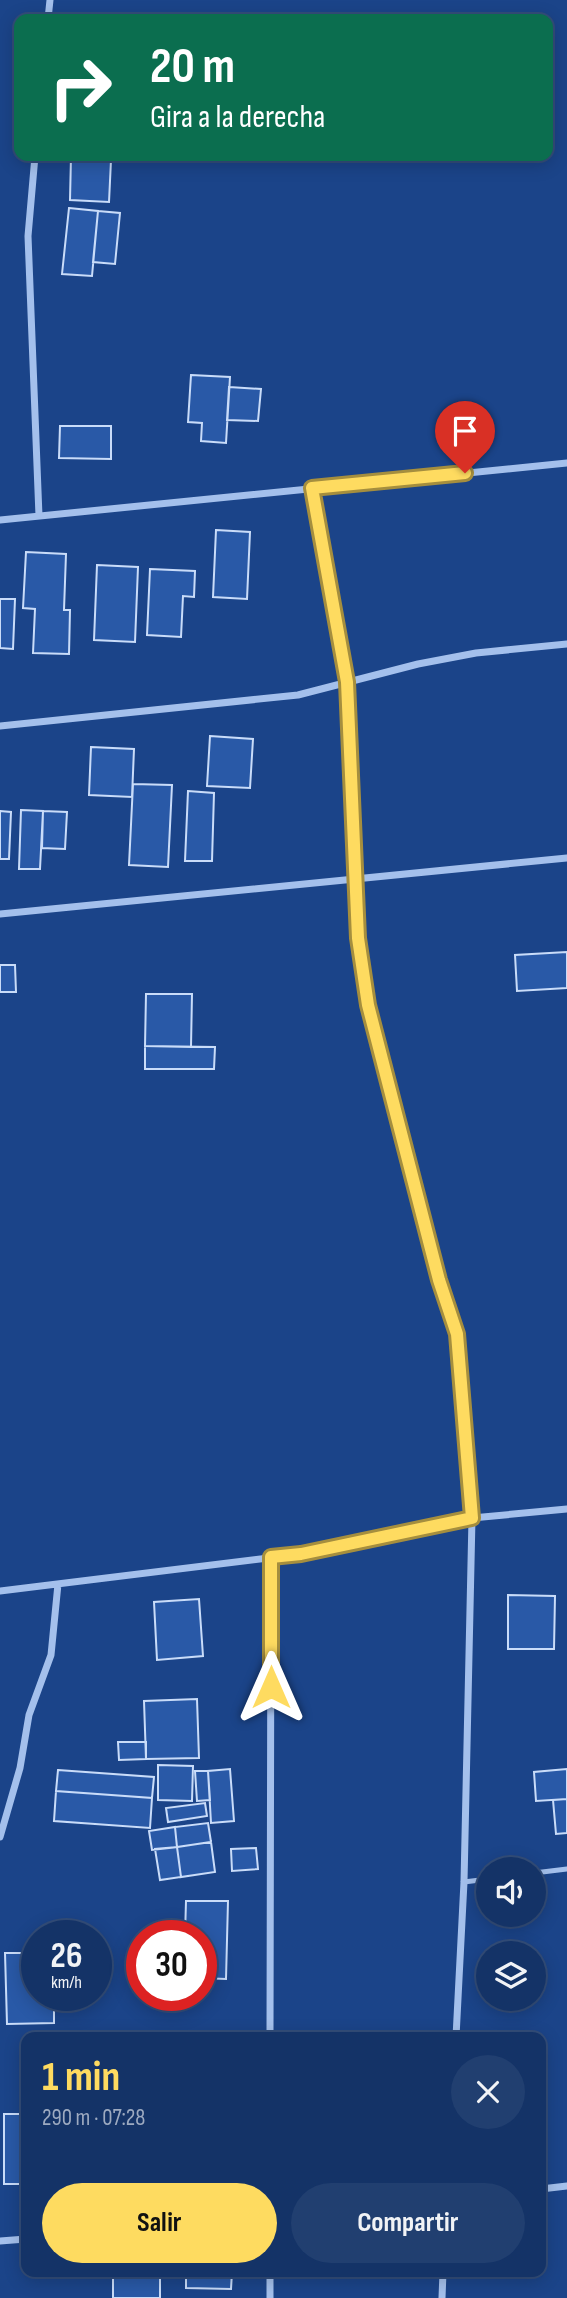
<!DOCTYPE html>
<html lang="es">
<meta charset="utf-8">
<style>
body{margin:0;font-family:"Sofia Sans Condensed",sans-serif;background:#213f70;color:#f1f3f6;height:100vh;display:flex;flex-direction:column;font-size:26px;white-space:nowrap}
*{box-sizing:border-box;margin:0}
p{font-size:23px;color:#9daac0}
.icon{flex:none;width:38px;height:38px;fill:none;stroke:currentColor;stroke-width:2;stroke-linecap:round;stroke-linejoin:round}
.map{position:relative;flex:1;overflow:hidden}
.sheet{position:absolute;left:21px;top:2032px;width:525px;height:245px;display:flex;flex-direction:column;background:#143367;border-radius:14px;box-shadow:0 4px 18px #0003,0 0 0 2px #334e7b}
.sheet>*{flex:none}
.banner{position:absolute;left:14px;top:14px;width:539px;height:147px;border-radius:14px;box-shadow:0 4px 18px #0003,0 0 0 2px #334e7b;background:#0b6e4f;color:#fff;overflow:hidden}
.fabs{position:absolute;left:476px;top:1857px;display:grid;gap:14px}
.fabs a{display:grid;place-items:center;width:70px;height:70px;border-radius:50%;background:#143367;box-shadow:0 4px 18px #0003,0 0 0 2px #334e7b;font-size:35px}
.speed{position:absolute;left:21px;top:1920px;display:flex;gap:14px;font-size:35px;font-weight:700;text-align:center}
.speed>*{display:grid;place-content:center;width:91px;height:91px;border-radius:50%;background:#143367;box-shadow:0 4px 18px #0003,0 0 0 2px #334e7b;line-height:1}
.speed small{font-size:18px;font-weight:400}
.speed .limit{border:10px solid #d22;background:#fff;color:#111}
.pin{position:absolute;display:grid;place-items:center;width:60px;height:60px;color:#fff;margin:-72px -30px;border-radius:50% 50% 50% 0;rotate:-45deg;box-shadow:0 0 7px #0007}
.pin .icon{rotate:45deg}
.me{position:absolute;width:77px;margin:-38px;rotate:0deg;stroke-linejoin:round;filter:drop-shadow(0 0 5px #0008)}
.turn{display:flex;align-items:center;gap:24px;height:147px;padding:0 21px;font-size:32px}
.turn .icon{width:91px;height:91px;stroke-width:2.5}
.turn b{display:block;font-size:49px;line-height:60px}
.round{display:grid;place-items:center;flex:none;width:74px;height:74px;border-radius:37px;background:#213f70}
.overview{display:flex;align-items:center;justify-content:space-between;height:119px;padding:0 21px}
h1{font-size:42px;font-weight:700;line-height:52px;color:#fedb60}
.cta{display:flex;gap:14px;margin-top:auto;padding:14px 21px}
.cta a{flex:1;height:80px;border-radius:42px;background:#fedb60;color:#111;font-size:28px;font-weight:700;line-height:80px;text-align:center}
.cta a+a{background:#213f70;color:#f1f3f6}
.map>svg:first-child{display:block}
</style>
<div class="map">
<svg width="567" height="2298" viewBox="0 0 567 2298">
<rect width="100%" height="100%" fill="#1b4489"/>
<!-- building -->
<path fill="#2959a7" stroke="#c9dcf9" stroke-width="2" d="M71 156H129V161L111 160 109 202 70 200Z
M69 208 98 211 92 276 62 274Z
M98 211 120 213 115 264 93 262Z
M191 375 230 377 226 443 201 441 202 423 188 422Z
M229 387 261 389 258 421 227 420Z
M60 426H111V459L59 458Z
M216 530 250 532 247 599 213 597Z
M26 552 66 554 64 610H70L69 654 33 653 35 609 23 608Z
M97 565 138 567 135 642 94 640Z
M150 569 195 571 194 597 183 596 181 637 147 635Z
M0 599H15L13 649 0 648Z
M210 736 253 739 250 788 207 786Z
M91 747 134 749 132 797 89 795Z
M133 784 172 785 168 867 129 865Z
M188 791 214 793 212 861H185Z
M21 810 43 811 40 869H19Z
M0 811 11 812 9 859H0Z
M43 811 67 812 65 849 42 848Z
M567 952V988L517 991 515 955Z
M0 965H15L16 992H0Z
M146 994H192L191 1047 145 1046Z
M145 1046 215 1047 214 1069H145Z
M508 1595 555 1596 554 1649H508Z
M199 1599 203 1656 157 1660 154 1602Z
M197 1699 199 1758 146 1759 144 1701Z
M118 1742H146V1759L119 1760Z
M158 1765 193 1766 192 1801 158 1800Z
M230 1769 234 1821 211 1823 208 1771Z
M567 1769V1799L536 1801 534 1772Z
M58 1770 154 1777 152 1798 56 1791Z
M195 1771H208L210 1800 197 1801Z
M56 1791 152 1798 150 1828 54 1821Z
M567 1799V1833L556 1834 553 1800Z
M205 1803 207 1816 168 1822 166 1808Z
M208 1823 211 1842 177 1847 175 1827Z
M175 1827 177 1847 152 1850 149 1831Z
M211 1842 215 1872 181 1877 177 1847Z
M177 1847 181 1877 160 1880 155 1849Z
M256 1848 258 1869 232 1871 231 1849Z
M186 1901H228L226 1979 201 1978V1936H185Z
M5 1953H37V1995H54V2023L7 2024Z
M4 2114H26V2184H4Z
M113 2272H160V2298H113Z
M186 2272H232L231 2289 186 2288Z"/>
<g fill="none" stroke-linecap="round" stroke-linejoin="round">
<!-- lane -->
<path stroke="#a4c0ec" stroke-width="5" d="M534 1873 567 1869
M464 1882 488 1879"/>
<!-- street -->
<path stroke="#a4c0ec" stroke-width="7" d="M48 19 50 0
M35 156 28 236 39 516
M312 488 347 682 358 938 368 1005 439 1280 457 1334 472 1518 464 1882 456 2037
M0 520 567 463
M0 726 298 695 418 664 476 653 567 644
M0 914 567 858
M0 1591 301 1554 472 1518 567 1509
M0 1837 20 1768 29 1715 51 1655 58 1584
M270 2037 271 1557
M541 2189 567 2186
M0 2241 26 2239
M270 2298V2272
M442 2298 443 2272"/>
</g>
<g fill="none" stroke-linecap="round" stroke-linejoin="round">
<defs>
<path id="route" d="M271 1687V1557L301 1554 472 1518 457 1334 439 1280 368 1005 358 938 347 682 312 488 465 473"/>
</defs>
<!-- route casing -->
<use href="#route" stroke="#a58e3e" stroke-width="18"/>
<!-- route -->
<use href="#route" stroke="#fedb60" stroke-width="12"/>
</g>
</svg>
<div class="fabs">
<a><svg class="icon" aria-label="sound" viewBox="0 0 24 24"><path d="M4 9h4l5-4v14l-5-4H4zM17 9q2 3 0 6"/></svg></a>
<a><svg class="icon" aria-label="layers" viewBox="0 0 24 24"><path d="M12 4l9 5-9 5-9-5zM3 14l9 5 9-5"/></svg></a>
</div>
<div class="speed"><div>26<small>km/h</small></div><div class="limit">30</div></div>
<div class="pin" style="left:465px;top:473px;background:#d93025"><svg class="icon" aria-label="arrive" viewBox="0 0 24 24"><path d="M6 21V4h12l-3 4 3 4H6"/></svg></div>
<svg class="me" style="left:271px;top:1687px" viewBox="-20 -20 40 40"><path d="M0-17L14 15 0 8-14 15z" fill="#fedb60" stroke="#fff" stroke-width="4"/></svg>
<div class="banner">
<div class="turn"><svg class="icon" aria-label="right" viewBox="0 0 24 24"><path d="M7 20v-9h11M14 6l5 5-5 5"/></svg><div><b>20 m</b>Gira a la derecha</div></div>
</div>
<section class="sheet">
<div class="overview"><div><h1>1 min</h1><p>290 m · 07:28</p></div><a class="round"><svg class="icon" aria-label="close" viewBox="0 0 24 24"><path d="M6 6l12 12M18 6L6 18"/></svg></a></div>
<div class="cta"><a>Salir</a><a>Compartir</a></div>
</section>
</div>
